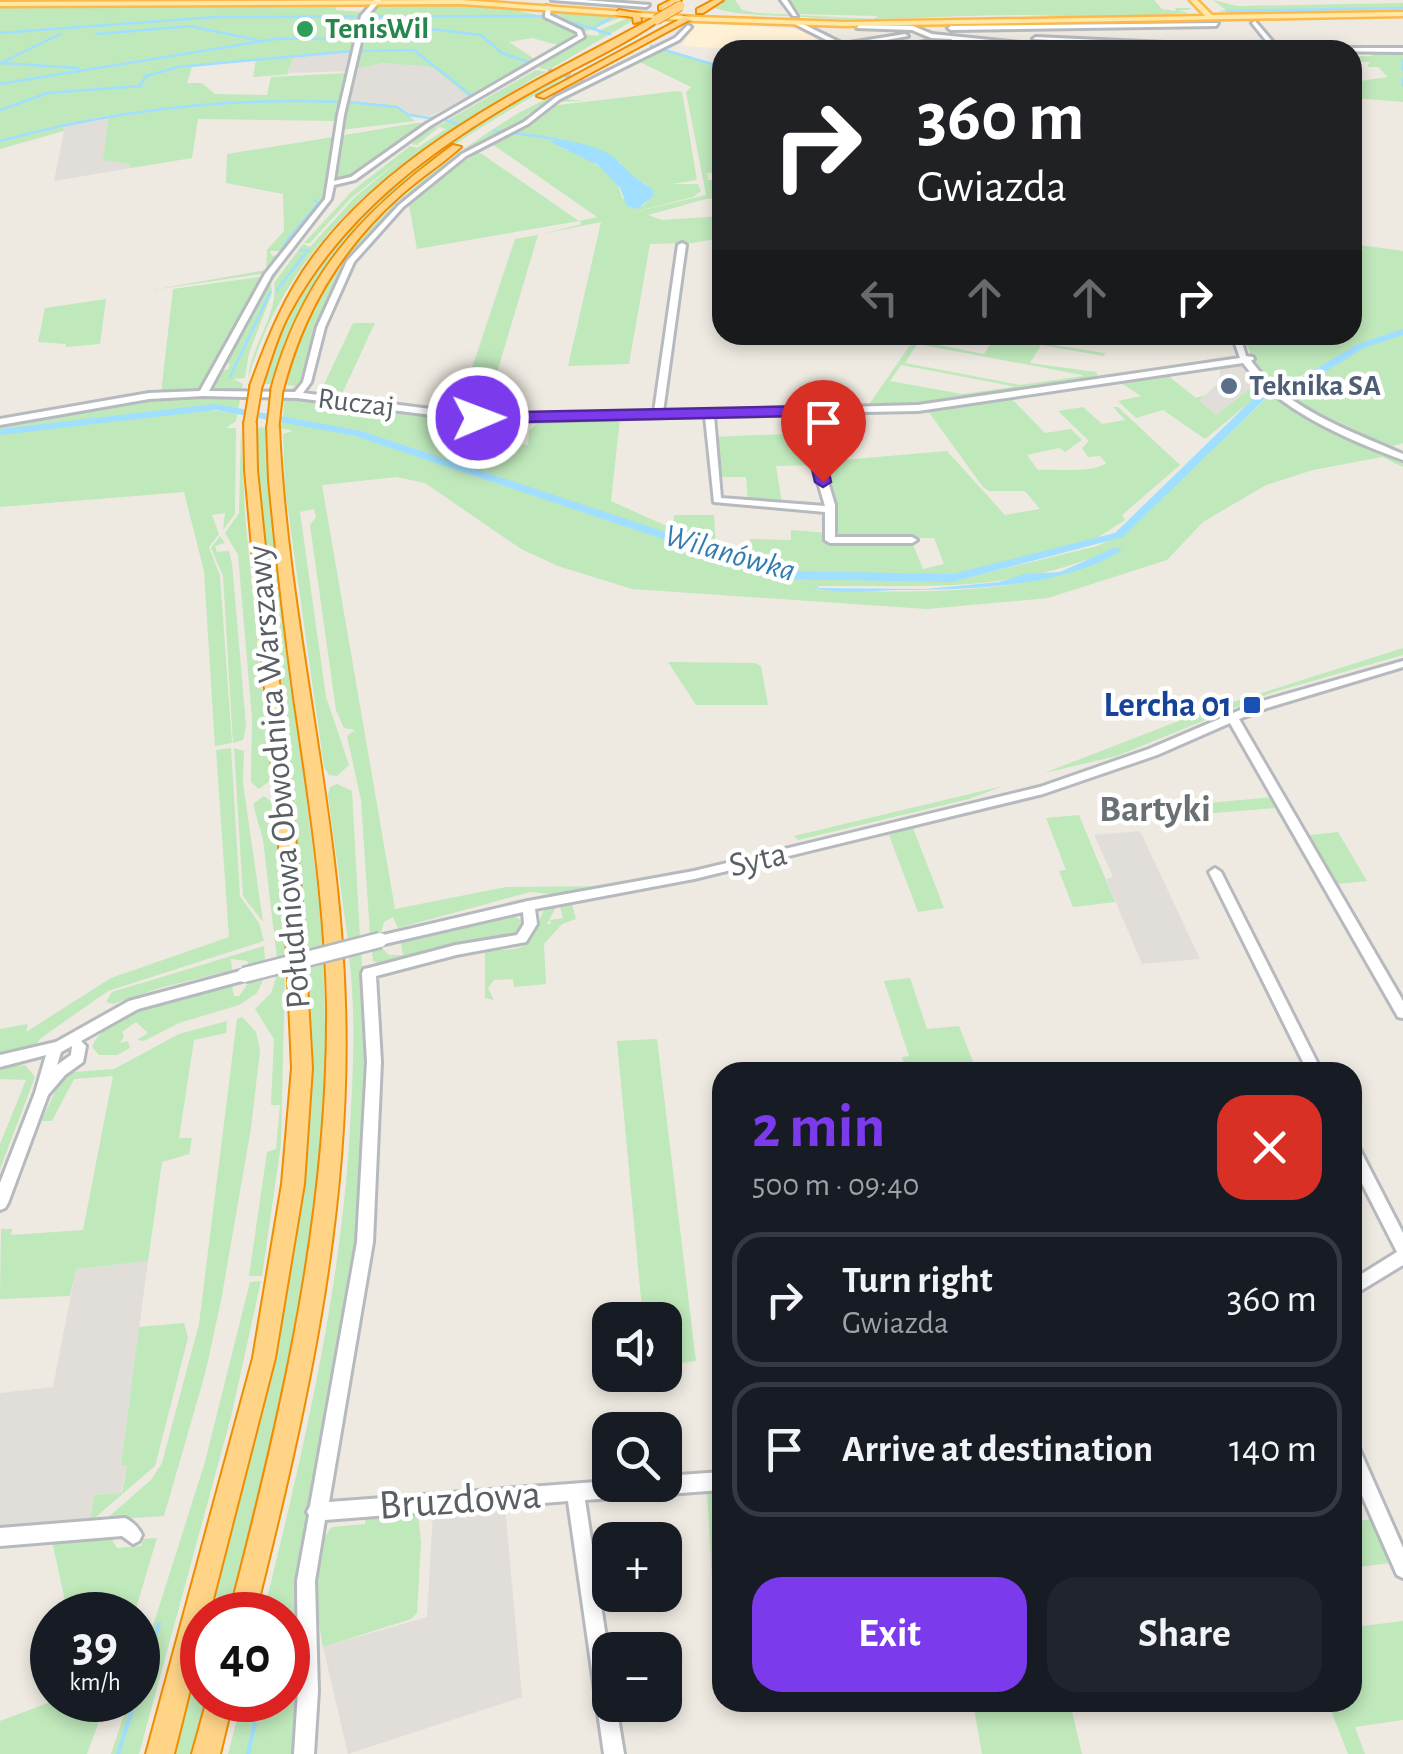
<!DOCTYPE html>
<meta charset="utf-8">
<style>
body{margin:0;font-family:"Alegreya Sans",sans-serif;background:#20242c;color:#f1f3f6;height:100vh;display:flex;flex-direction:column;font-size:38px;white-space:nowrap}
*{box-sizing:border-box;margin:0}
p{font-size:32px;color:#9ea1a6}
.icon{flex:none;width:55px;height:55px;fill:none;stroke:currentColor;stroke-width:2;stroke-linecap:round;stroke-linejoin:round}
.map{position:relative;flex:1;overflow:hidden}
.panel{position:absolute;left:712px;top:1062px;width:650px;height:650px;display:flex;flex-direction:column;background:#171b24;border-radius:30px;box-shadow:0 5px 15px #0003}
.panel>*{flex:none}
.hud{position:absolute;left:712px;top:40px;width:650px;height:305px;border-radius:30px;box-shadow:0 5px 15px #0003;background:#202124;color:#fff;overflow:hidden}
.buttons{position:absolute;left:592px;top:1302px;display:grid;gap:20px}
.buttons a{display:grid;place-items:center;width:90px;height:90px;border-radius:20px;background:#171b24;box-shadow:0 5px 15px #0003;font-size:50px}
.speed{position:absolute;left:30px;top:1592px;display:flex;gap:20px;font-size:50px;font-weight:700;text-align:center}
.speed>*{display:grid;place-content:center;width:130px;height:130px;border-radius:50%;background:#171b24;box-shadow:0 5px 15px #0003;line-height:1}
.speed small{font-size:25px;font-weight:400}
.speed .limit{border:15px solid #d22;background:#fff;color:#111}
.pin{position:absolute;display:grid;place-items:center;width:85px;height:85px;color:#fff;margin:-102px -42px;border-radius:50% 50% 50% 0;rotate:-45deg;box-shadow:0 0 10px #0007}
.pin .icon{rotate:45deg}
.me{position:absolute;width:110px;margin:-55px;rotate:89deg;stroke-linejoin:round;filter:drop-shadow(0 0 8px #0008)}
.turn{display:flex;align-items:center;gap:35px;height:210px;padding:0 40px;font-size:45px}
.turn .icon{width:130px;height:130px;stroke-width:2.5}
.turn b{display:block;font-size:70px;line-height:85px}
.lanes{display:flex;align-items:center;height:95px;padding:0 40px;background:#0003;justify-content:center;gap:50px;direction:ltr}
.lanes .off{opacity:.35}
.round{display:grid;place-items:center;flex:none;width:105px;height:105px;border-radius:30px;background:#20242c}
.headline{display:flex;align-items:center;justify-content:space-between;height:170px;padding:0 40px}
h1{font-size:60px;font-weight:700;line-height:75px;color:#7c3aed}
.action{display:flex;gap:20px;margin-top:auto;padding:20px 40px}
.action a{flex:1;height:115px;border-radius:30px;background:#7c3aed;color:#fff;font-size:40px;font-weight:700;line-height:115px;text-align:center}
.action a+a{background:#20242c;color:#f1f3f6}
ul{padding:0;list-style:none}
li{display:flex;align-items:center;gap:30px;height:135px;margin:0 20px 15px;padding:0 20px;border:5px solid #363941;border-radius:30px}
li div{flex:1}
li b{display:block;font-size:38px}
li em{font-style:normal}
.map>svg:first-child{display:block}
</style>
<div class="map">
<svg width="1403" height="1754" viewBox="0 0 1403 1754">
<rect width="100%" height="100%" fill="#eeeae1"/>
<!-- commercial -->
<path fill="#fff1d5" d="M694 23 808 30 823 38 750 50 682 46Z"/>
<!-- industrial -->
<path fill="#e1ddd9" d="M327 52H353L350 71 287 73 293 55Z
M383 63 432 67 470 98 430 116 412 115 397 105 348 101 356 69Z
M110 115 103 160 130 164 131 168 54 181 64 131 61 126Z
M1240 363 1262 388 1249 389 1217 415 1199 401 1220 381V366Z
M1140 831 1200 959 1142 964 1106 879 1113 877 1094 835Z
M148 1261 121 1465H127L121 1493 94 1495 90 1522 0 1529V1393L53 1387 76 1269Z
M505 1505 522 1697 348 1754 323 1647 427 1617 433 1511Z"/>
<!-- green -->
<path fill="#bfe8bb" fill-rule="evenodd" d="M724 0H735L742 10 757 13 874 19 878 16 797 14 785 0H1154L1162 9 1176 11 1175 8H1190L1185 0 1191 9 1178 11 1190 13 1149 15 1197 16 957 21 1071 17C983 10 891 24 803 17 776 15 737 16 714 8Z
M1213 0 1237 6 1403 3V9L1398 10 1403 13 1374 12 1396 9 1223 12 1218 11 1226 10Z
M378 3C430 3 540 0 577 35L561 46 532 38 509 42 536 60 470 98 432 67 383 63 356 69 366 19Z
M337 4 336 10 363 12 358 18 362 19 353 52 294 55 287 73 290 74 253 77 256 59 192 67 187 83H202L215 94 267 95 271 77 348 73 336 121 198 119 192 158 131 168 129 164 103 160 109 115 62 126 64 131 0 149V6Z
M550 9 565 20 555 11 634 16V20L552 68 547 67 549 70 539 68 541 65 535 67 583 34 599 36 598 31 628 18 621 17 584 32 548 15Z
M664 50 722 68V172L707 173 708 180H722V198L706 199 648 215 662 220 722 216V238L692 243 650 244 629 364 568 366 601 222 542 234 582 224 579 221 417 249 409 205 443 175 479 152 579 221 597 217 492 144 550 106 678 91 682 92 697 180 672 184H698L701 191 693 197 618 216 706 195 686 92 691 87 640 62 567 99 582 101 556 102ZM555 146 620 162 627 173 652 188 646 203 638 209 622 198C617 169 579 154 555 146Z
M1403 50V102L1353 98V82L1388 77 1378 67H1367L1370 62H1359L1353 56H1372L1369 51Z
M536 70 547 72C535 75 505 98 486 109 377 173 284 254 248 379 250 347 279 313 274 283L303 244 310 247 355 197 406 155 351 198 310 243H304L351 192 410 146 417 148 446 129 439 127 417 145 411 144 421 136 407 144 437 122 441 123 433 129 445 122 454 124 448 120Z
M560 76 566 77C426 158 320 220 272 384H263C313 220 420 158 560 76Z
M582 79 588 80 589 82 535 114 529 113 526 116H533L456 159 401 203 351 257 327 304 305 381 296 391 285 392 296 386 287 385C310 261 411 181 512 117 533 104 571 89 582 79Z
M348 101 397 105 415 121 341 130Z
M416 123H429L353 178 334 181 339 136Z
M333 137 327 197 284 251H270L272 256 281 254 268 273 152 290 266 270 267 250 284 231 283 194 226 183 227 154Z
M538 235 484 416 457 413 515 239Z
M1353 244 1403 251V443L1391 447 1295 401 1283 389 1310 379 1335 362 1276 386 1254 361 1244 339V335H1352Z
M280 270 271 283 272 293 249 353 245 378 233 379 243 384 241 391 209 389 217 373 228 369 230 364 223 361 274 271Z
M260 277 264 279 201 389 161 393 173 289Z
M106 299 100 344 66 347V344L38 342 45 308Z
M353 323H375L340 398 319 395Z
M917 335H922L919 341 984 354 995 337 989 335 1105 353 1104 356 1041 345 1030 363 1096 372 1098 377 1156 369 935 405 663 412 868 406ZM917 344 1082 375 1083 376 1020 385 905 363ZM901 365 1012 386 1013 387 962 394 890 381Z
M1166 374 1196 398 1205 395 1199 401 1217 415 1249 389 1265 390 1205 439 1163 410 1136 418 1118 401 1141 396 1118 381Z
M241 394 238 410 205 406 150 414 197 409 238 413 236 421 226 428H236L235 514 223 530 225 513 212 515 219 534 209 547 220 576 232 743 215 746 204 571 184 492 0 507V425L152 398Z
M1271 394 1319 423 1403 461V467L1382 457 1313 470 1266 485 1203 522 1167 560 1048 598 927 609 632 589 558 566 521 549 425 483 397 477 322 485 395 909 506 887 607 886 662 874V879L563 895 530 892 398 928 393 917 384 922 381 933 370 935 361 800 347 736 355 730 344 728 336 710 310 525 316 517 314 509 300 512 326 697 349 765 337 776 329 775 324 767 285 489 283 434 293 431 281 428 282 421 307 424 283 417 285 395 463 419 447 445 458 451 466 441 490 446 492 442 528 445 529 431 541 420 620 418 611 501 673 529 674 515H714L716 547 751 558 750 539 791 540V530L828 533V541L912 542 923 569 944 564 934 538H838L819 462 947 451 1005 515 1040 509 1025 491H989L983 487 928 411 1011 398 1045 433 1071 429 1082 440 1065 452 1059 448 1027 455 1038 470C1058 469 1094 473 1106 463L1100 456 1088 457 1082 448 1089 441 1058 411 1083 407 1102 424 1125 420 1113 407H1118L1180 465 1122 515 1125 520 1092 541 953 576 788 574C761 557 739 559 709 549L706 551 782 577 954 581 1097 546 1123 534ZM1091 558C1038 598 884 592 816 590L819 586C915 585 1000 593 1091 558Z
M241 427 245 515 271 780 259 789 251 782 252 718 238 555 225 533 239 513Z
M261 427 267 429 268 483 322 925 327 1088 320 1177 285 1401 231 1615H210C258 1433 306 1249 311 1059 312 983 304 909 297 833 285 716 269 598 258 481L257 429Z
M806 433 815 465 776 466 782 504 748 502 746 477H716L713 437Z
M220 536 225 543 215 546 217 552 229 551 232 563 246 726 243 740 233 743 223 576 211 548Z
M1403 648V655L1274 692 1117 756 1044 773 1202 712Z
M668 662 755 663 761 666 768 705H696Z
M231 748 240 896 259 923 264 941 108 991 41 1038 33 1049 0 1056V1029L28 1024 26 1032 111 978 229 937 216 750Z
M234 748 244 751 243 783 263 922 243 896Z
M337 784 352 791 360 938 348 941 328 795 330 787Z
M1003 786 969 799 798 840 794 836Z
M264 796 274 804 288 956 277 959 263 840 253 804Z
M1274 797 1322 883 1319 884 1275 808 1190 815 1185 805Z
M1079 815 1115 902 1073 907 1059 871 1066 870 1046 818Z
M913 828 944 908 918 912 889 835Z
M1338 832 1367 881 1338 884 1310 835Z
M572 904 576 919 562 924 544 944 546 984 514 987 513 979 494 980 488 988 494 1000 485 998V950C534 951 526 946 544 910L556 907 547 924H551L550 920 563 918 560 907Z
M514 916 525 923 513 937 385 966 373 961 372 950 382 948 389 955H403L401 943Z
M264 946 265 962 249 965 247 961 231 959 232 970 160 988 113 1004 106 1002 112 992Z
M361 953C383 1223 312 1486 297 1754H228L242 1700H288V1615H263C304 1448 344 1280 351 1108 354 1058 355 1005 349 956Z
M285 972 281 1144 262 1276H249L267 1152 276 1149 280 1105H271L274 1039 255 1009 271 993 277 975Z
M264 978 257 993 239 1005 179 1023 144 1041 137 1040 148 1033 136 1022 122 1032 124 1036 120 1043 128 1041 130 1048 117 1055H99L92 1047C106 1008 196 995 232 986L234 996H239L250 981Z
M910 978 927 1029 959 1026 977 1072H907L902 1057 909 1056 884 981Z
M242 1017 256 1032 260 1050 251 1128 221 1301 205 1374 164 1516 105 1520 151 1480 162 1463 199 1324 237 1019Z
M227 1021 226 1033 194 1040 179 1138H192L189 1154 162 1162 148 1261 76 1269 70 1296 0 1299 1 1229H12L11 1235 83 1230 113 1076 74 1079 52 1121H41L61 1079 73 1072 114 1069 179 1034Z
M657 1039 696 1361 665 1365V1320H643L617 1041Z
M25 1065 35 1077 0 1169V1144L26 1080 0 1079V1067Z
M261 1281 231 1417 139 1754H111L129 1700H138V1673L205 1462 250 1282Z
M184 1323 188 1338 155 1466 90 1522 94 1495 122 1493 127 1466H121L139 1327Z
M722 1489V1595L713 1597 707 1490Z
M418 1513 421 1543 417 1613 411 1619 323 1647C317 1616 309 1550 332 1527L365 1524 366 1515Z
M1372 1519 1390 1563 1353 1568 1352 1522Z
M110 1536 117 1548 141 1546 143 1539 157 1538 134 1615H68L52 1541Z
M1403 1621V1720L1355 1727 1365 1754H1348L1328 1703 1352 1702 1353 1627Z
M202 1642V1700H208L193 1754H173Z
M56 1700H107L87 1754H0V1721Z
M973 1703H1070L1082 1754H982Z"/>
<!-- water -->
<path fill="#a0dfff" d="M558 139C579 143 605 147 620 163 631 174 638 181 652 188L654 195 638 209 627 206 620 188 598 165 550 142Z
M1114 548 1123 549C1066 588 963 590 897 590 869 591 839 594 811 588L926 589 999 582 1025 574 1060 572Z"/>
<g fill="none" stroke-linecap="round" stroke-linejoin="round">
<!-- stream-far1 -->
<path stroke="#a0dfff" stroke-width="2.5" d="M1227 11 1403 8
M551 16 610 34
M367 23 415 30
M194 27 257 40
M594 28 610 18
M0 33 216 17 543 16
M96 34 193 26
M362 38 432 29 481 35 502 53 531 63
M651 46 722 67
M360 51 414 50 435 67
M1403 60V70
M3 62 60 34
M0 63 78 68
M437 68 473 97
M1403 79V85
M0 84 276 39 355 38
M348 102 397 107 409 115 436 119
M0 110 48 93 140 86 146 76 178 67 353 51
M432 118 451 109
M447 121 458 124
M494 131 507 132
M513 133 556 139
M0 141C113 110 225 97 342 102
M315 200 318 203
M293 233 317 205
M282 249 291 235
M300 250 309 251
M277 290 305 254
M230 377 270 293"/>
<!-- stream -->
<path stroke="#a0dfff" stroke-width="4" d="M138 1693 159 1624
M118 1754 135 1700
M248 1754 260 1700"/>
<!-- river -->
<path fill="#a0dfff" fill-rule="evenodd" d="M1403 329V335L1364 348 1310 381 1268 396 1123 537 952 582 782 579 355 436 215 410 0 435V429L215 404 361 431 783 571 952 574 1115 533 1260 392 1302 377 1358 344Z"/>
<!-- minor-tunnel -->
<path stroke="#c9c7c2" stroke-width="6" stroke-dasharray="6 2.5" stroke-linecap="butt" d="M548 71 583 78"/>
<defs>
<path id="minor" d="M375 0H381L367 16 344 115 334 181 351 177 426 124 578 36 577 32 545 17 546 6 551 7 550 15 581 30 584 37 430 126 355 180 334 185 331 199 272 275 209 391 295 392 303 382 317 327 347 261 399 205 462 154 524 122 556 97 675 38 688 25 691 27 679 40 560 99 528 124 466 156 403 207 354 262 325 327 311 382 303 393 487 416 654 412 678 245 682 243 686 245 663 412 918 405 1240 358 1232 335H1240L1246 356 1253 357 1254 359 1251 361C1287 409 1350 431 1403 454V460C1348 440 1278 410 1243 363L918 411 812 413 819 452 835 505V537H912L917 540 912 543H830L825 540V512L714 502 705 416 487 422 297 398 203 396 149 399 0 425V419L149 393 200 391 265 274 325 199 338 115 361 16ZM803 414 809 452 825 506 721 498 714 416Z
M552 0H584L649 5 646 7Z
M781 0H787L797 16H793Z
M1255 21 1278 48H1403V52L1227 50 1033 39 1036 37 1272 48 1252 23Z
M795 22H799L843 44 905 34 908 36 848 47 850 50H846L795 24Z
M1218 23 1216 26 951 30 948 28 951 26Z
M859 25 913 26 932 34 1049 46 1046 48 954 41 951 39 931 38 912 30 857 28Z
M934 40 936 43 897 50H884Z
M1403 661V667L1267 708 1239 719 1403 1001V1018L1398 1017 1230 723 1157 755 1043 794 694 879 535 909 537 924 526 942 456 955 376 976 381 1062 373 1242 329 1502 610 1481V1485H665V1476L722 1472V1490L585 1500 610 1664V1705H616L624 1754H604L568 1501 325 1520 315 1581 318 1691 314 1754H294L298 1691 297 1581 309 1515 307 1512 310 1506 357 1242 367 1062 362 973 364 969 369 968 456 945 517 935 524 924 523 912 380 945 375 943 373 940 375 937 528 901 694 871 1040 787 1149 749 1259 702Z
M1215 868 1221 872 1322 1072H1308L1209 872Z
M244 970 249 971 251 975 249 979 138 1009 81 1041 86 1046 83 1062 65 1075 48 1095 8 1203 5 1208 0 1210V1183L35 1093 46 1055 0 1067V1055L56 1042 129 1001ZM72 1046 71 1055 57 1065 61 1052Z
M1352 1142 1357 1144 1403 1233V1265L1352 1296V1280L1397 1252 1352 1164Z
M1352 1444 1358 1446 1403 1548V1578L1397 1575 1352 1473Z
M125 1518C133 1522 138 1527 142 1535L139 1541 133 1544 122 1536 0 1546V1528Z"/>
<path id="major" d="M461 0 696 17 845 22 1205 16 1190 0H1197L1212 15 1403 12V16L845 26 696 21 461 4 0 6V2Z"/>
<path id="highway" d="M671 0H681L665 10H659V6Z
M714 0H723L703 13H697V9Z
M619 10 640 14 641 21 634 23 633 17 616 14Z
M684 17 691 19 544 98 537 96Z
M653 18 660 20C623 46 579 65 540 87 439 143 344 211 289 314 277 336 270 363 262 386L252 389 250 386C267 340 284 296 313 257 396 145 534 83 653 18Z
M453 145 461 147C442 164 420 178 401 195 340 249 303 313 283 390L273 393 271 390C302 276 359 214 453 145Z
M250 418 256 422 257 470 303 912 312 1068 304 1184 275 1358 209 1615H202V1642L174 1754H146L253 1358 282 1184 292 1068 285 912 245 470 244 422Z
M273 422 279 426C287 620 340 810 345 1004 352 1212 305 1415 255 1615H229C281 1415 329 1213 327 1005 325 902 309 799 294 698 284 625 276 553 269 480L267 426Z
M207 1700H233L220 1754H192Z"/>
</defs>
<!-- minor casing -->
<use href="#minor" stroke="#b6babf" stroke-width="6"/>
<!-- major casing -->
<use href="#major" stroke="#fcb94c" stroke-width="5"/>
<!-- highway casing -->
<use href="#highway" stroke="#ef8c00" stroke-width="4"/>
<!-- minor -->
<use href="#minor" fill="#fff" fill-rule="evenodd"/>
<!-- major -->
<use href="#major" fill="#ffe7a5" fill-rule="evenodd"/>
<!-- highway -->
<use href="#highway" fill="#ffd487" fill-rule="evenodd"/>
<defs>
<path id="minor-bridge" d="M244 975 380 940"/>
<path id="highway-bridge-far1" d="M656 20 680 6"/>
<path id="highway-bridge" d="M250 422 256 386
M273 426 277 390"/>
</defs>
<!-- minor-bridge casing -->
<use href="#minor-bridge" stroke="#b6babf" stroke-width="19" stroke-linecap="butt"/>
<!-- highway-bridge-far1 casing -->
<use href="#highway-bridge-far1" stroke="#ef8c00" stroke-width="11" stroke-linecap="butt"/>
<!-- highway-bridge casing -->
<use href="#highway-bridge" stroke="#ef8c00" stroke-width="15" stroke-linecap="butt"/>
<!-- minor-bridge -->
<use href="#minor-bridge" stroke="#fff" stroke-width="14"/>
<!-- highway-bridge-far1 -->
<use href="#highway-bridge-far1" stroke="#ffd487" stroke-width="9"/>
<!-- highway-bridge -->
<use href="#highway-bridge" stroke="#ffd487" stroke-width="11"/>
</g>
<!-- route -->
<path fill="#7c3aed" stroke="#51269a" stroke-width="2.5" d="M807 406 815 411 831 482 823 487 815 482 800 416 478 423 470 418 478 413Z"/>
<!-- markers -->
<circle fill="#2e9e5b" stroke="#fff" stroke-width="4" cx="305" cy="29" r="10"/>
<circle fill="#5c6f8a" stroke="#fff" stroke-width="4" cx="1229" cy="386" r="10"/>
<rect fill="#1a4fb4" stroke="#fff" stroke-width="4" x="1242" y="695" width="20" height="20" rx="5"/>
<g text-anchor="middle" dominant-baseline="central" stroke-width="9" stroke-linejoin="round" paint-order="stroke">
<!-- far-leisure labels -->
<g font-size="30" font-weight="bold" fill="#27864d" stroke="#fff" text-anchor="start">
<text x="325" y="29">TenisWil</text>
</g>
<!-- far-service labels -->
<g font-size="30" font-weight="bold" fill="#4e5e75" stroke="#fff" text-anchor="start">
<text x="1249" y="386">Teknika SA</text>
</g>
<!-- far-street labels -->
<g font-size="30" fill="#595f63" stroke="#fff">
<text transform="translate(356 403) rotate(7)">Ruczaj</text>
</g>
<!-- far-water labels -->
<g font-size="32" font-style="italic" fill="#337caf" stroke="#fff">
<text transform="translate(730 553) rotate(16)">Wilanówka</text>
</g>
<!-- transit labels -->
<g font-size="35" font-weight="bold" fill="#164399" stroke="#fff" text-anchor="end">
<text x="1232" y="705">Lercha 01</text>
</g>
<!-- street labels -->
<g font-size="35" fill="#595f63" stroke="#fff">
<text transform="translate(279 777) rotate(-95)">Południowa Obwodnica Warszawy</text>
<text transform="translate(758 860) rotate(-13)">Syta</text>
</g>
<!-- neighbourhood labels -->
<g font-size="38" font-weight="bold" fill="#6a7175" stroke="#fff">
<text x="1155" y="810">Bartyki</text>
</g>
<!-- near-street labels -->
<g font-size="42" fill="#595f63" stroke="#fff">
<text transform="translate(460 1500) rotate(-4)">Bruzdowa</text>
</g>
</g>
</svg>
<div class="buttons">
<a><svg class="icon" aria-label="sound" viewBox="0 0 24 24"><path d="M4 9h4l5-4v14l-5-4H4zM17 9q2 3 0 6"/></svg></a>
<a><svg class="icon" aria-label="search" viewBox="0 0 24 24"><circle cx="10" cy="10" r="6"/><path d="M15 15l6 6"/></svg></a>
<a>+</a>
<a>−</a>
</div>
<div class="speed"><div>39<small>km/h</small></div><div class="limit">40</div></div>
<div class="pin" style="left:823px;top:482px;background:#d93025"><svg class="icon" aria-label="arrive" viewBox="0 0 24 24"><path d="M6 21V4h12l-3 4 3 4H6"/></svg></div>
<svg class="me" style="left:478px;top:418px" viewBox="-20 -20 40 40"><circle r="17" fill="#7c3aed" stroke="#fff" stroke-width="3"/><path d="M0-11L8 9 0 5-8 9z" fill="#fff"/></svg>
<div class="hud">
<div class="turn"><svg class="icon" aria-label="right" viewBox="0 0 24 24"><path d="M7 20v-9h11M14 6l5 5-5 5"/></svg><div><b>360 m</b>Gwiazda</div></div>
<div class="lanes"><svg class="icon off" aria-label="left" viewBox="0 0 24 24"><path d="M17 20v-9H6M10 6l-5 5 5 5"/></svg><svg class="icon off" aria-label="ahead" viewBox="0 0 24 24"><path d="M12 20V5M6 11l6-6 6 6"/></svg><svg class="icon off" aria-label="ahead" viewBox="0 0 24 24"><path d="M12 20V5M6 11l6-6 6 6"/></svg><svg class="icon" aria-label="right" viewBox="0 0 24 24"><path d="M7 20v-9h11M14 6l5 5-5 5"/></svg></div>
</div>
<section class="panel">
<div class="headline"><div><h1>2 min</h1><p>500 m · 09:40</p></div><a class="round" style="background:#d93025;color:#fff"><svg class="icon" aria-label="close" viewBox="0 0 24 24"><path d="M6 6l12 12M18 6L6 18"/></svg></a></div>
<ul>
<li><svg class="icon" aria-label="right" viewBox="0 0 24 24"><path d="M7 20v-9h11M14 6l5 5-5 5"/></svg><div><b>Turn right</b><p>Gwiazda</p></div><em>360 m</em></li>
<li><svg class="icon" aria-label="arrive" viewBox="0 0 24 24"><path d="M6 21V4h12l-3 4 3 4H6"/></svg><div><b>Arrive at destination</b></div><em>140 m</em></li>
</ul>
<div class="action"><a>Exit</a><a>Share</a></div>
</section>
</div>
